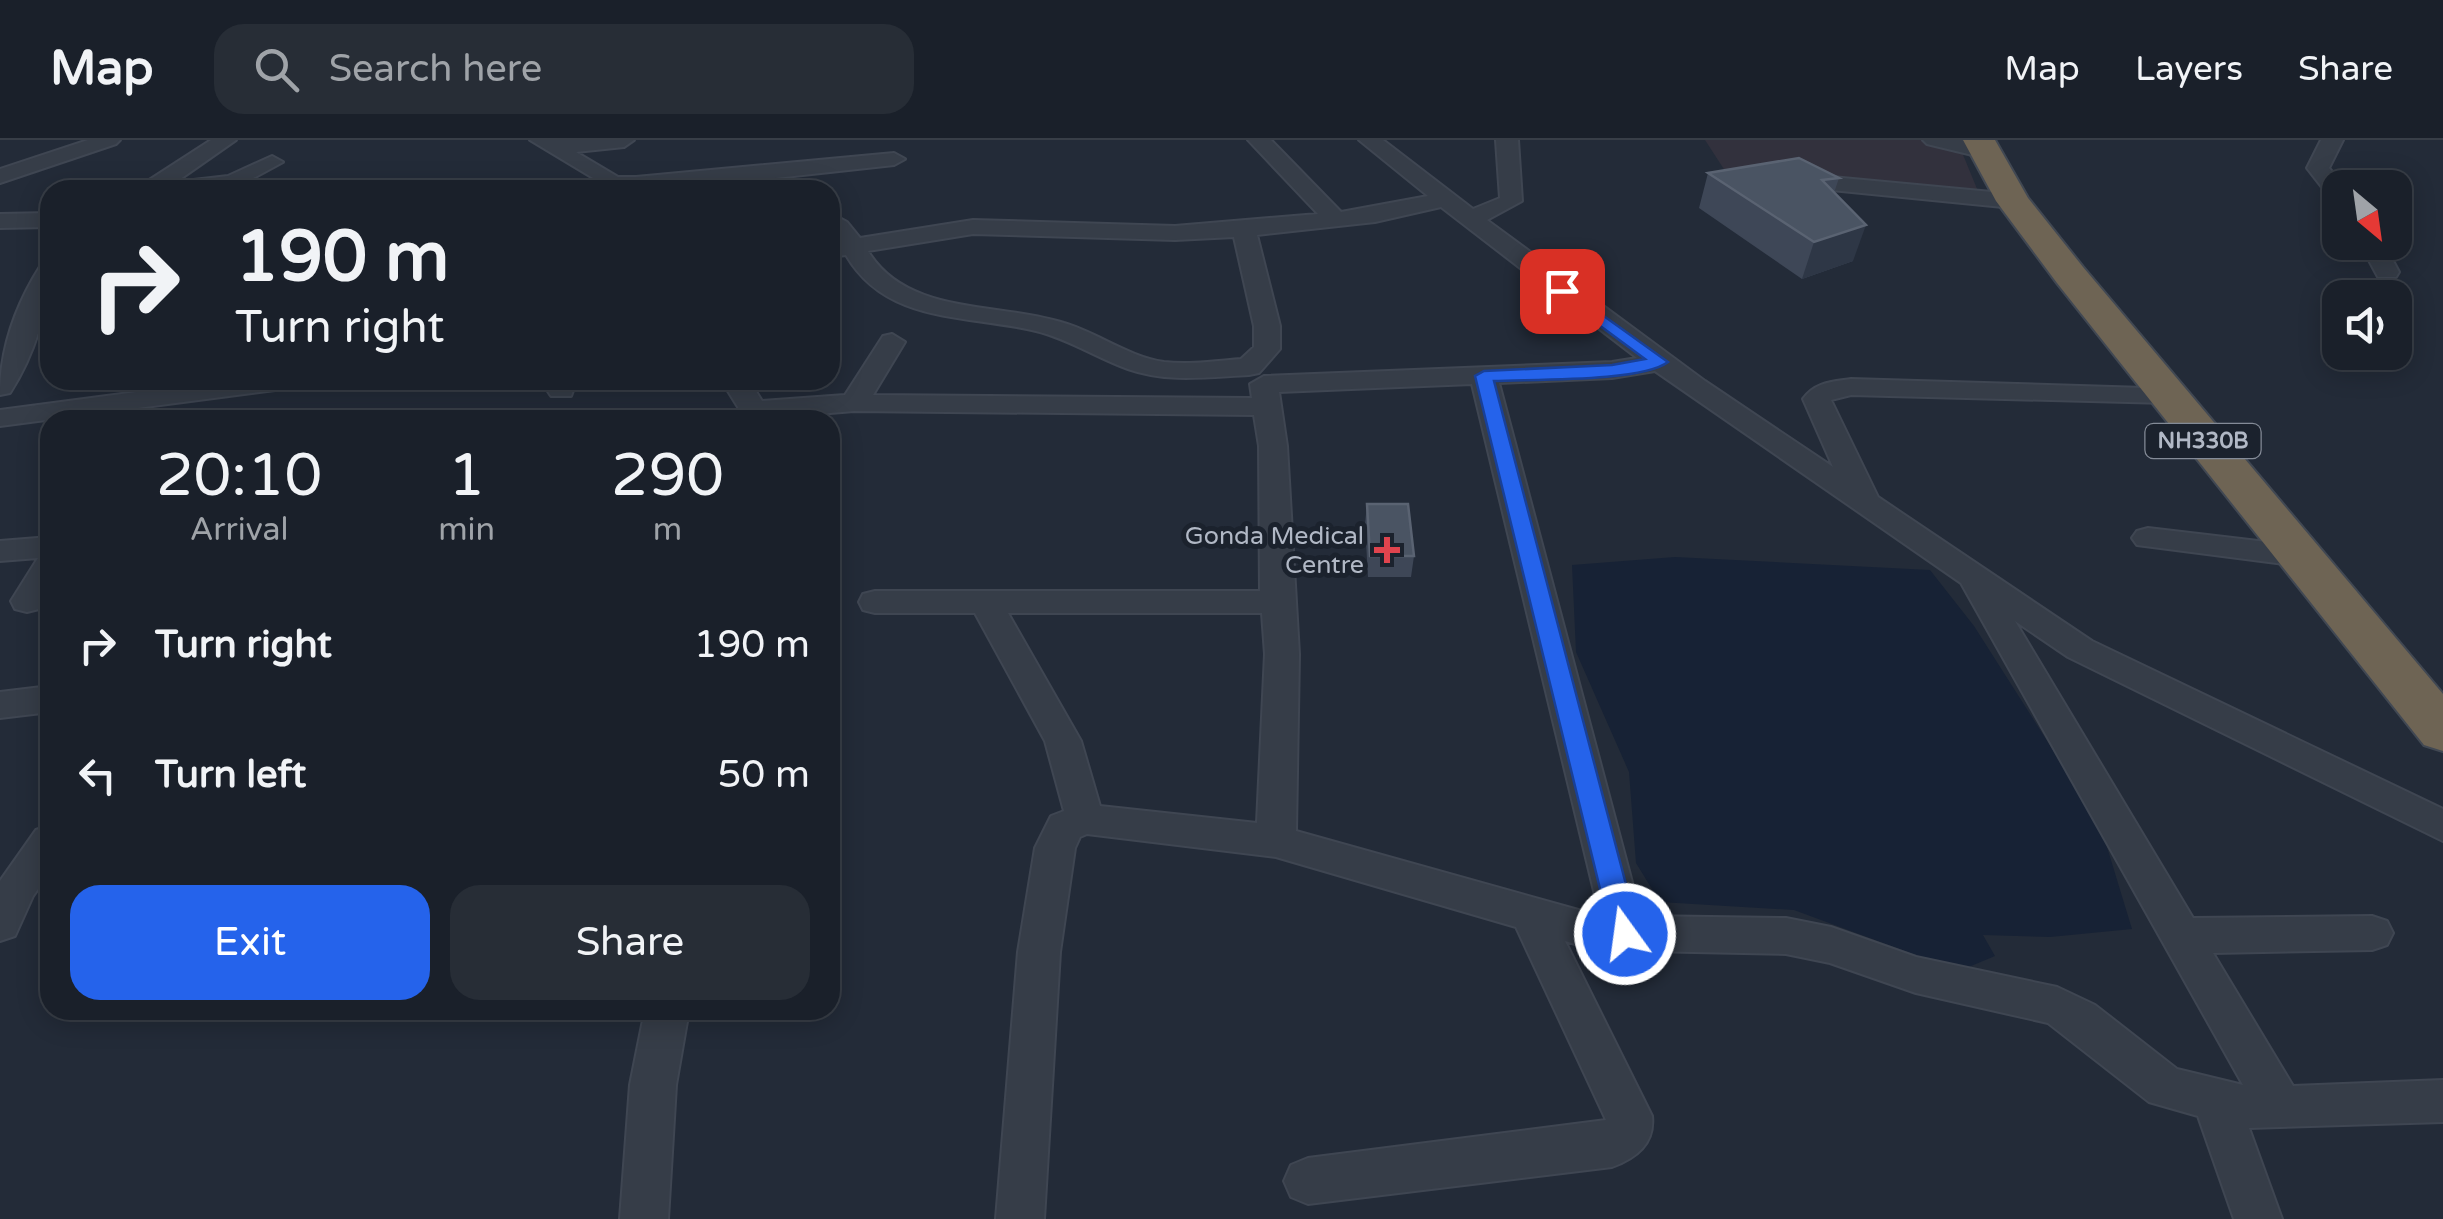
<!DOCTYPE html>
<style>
body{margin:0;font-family:"Varela Round",sans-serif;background:#272d36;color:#f1f3f6;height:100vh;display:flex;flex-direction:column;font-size:38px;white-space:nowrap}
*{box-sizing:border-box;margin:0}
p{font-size:32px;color:#9fa3a8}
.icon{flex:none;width:55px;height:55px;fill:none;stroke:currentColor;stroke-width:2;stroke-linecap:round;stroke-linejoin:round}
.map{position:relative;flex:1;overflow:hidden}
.drawer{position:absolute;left:40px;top:270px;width:800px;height:610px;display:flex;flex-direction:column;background:#1a202a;border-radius:30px;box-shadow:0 5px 25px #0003,0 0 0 2px #383e47}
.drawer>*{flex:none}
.guide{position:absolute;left:40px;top:40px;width:800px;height:210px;border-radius:30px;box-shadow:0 5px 25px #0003,0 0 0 2px #383e47;background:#1a202a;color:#f1f3f6;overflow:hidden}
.needle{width:65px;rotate:151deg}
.controls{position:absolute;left:2322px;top:30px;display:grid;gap:20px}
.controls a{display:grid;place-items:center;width:90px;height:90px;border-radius:20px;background:#1a202a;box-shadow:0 5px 25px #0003,0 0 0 2px #383e47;font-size:50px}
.pin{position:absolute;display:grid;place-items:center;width:85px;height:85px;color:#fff;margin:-42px;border-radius:20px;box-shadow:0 5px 15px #0006}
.me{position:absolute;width:110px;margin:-55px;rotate:346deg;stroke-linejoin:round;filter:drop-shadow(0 0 8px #0008)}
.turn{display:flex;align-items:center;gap:35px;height:210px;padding:0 30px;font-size:45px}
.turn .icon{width:130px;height:130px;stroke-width:2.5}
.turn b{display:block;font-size:70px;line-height:85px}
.eta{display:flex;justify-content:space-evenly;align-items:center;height:170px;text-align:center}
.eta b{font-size:60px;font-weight:600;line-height:70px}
.primary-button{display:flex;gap:20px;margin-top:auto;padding:20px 30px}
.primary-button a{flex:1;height:115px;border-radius:30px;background:#2563eb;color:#fff;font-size:40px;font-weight:600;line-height:115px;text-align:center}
.primary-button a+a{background:#272d36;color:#f1f3f6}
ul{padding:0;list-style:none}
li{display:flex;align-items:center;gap:30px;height:130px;padding:0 30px}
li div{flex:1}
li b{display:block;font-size:38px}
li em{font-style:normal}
header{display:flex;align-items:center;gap:60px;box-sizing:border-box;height:140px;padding:0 50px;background:#1a202a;border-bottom:2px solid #383e47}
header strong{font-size:48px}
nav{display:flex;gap:55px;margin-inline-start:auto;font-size:35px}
.search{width:700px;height:90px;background:#272d36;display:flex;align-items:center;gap:25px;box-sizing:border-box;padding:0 35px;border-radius:30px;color:#9fa3a8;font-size:38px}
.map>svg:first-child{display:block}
</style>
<header>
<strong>Map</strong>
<div class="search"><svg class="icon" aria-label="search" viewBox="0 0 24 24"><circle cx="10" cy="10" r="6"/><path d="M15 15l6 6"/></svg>Search here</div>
<nav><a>Map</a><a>Layers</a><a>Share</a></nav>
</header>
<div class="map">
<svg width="2443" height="1079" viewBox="0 0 2443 1079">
<rect width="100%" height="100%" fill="#232b38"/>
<!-- medical -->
<path fill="#32313d" d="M1705 0H1957L1982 61 1729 37Z"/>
<!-- water -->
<path fill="#172235" d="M1675 417 1930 430 1974 486 2100 684 2132 789 2050 797 1983 795 1995 816 1959 831 1794 770 1660 762 1636 723 1629 632 1576 512 1572 425Z"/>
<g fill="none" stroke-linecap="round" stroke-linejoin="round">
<defs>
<path id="minor" d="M88 0H120L116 4 0 43V29Z
M211 0H236L176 42 228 36 272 16 283 22 233 49 141 50 143 44Z
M530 0H634L624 7 576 12 618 37H636L894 13 905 19 894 25 665 50H613Z
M1248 0H1271L1341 72 1428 56 1359 0H1383L1473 69 1500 58 1496 0H1518L1522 61 1487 80 1705 241 1833 327 1803 259C1815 242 1832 242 1851 239L2177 249 2181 255 2167 263 1851 255 1831 260 1878 357 2092 501 2443 669V701L2068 517 2015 481 2193 778 2372 776 2387 781 2393 793 2387 805 2372 810 2213 813 2293 946 2443 940V982L2249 988 2282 1079H2234L2198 976 2149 962 2048 883 1916 853 1830 823 1786 814 1596 810 1565 801 1652 976C1655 1004 1636 1018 1612 1027L1308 1064 1291 1057 1284 1041 1291 1025 1308 1018 1606 980 1516 787 1276 717 1087 694 1080 697 1075 708 1060 812 1044 1079H996L1018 812 1035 708 1051 676 1064 671 1045 601 975 473H875L863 470 859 462 863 454 875 451H1260L1259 306 1254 275 854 271 746 280 721 240H749L762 261 845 255 883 196 892 194 905 202 873 255 1252 258 1250 244 1264 236 1612 222 1637 218 1441 67 1375 82 1257 95 1280 186V209L1259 233 1249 235C1207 237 1168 243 1128 229 1097 218 1069 199 1036 191 967 174 887 185 846 115L830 117V103L838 101 830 91V73L847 82 860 98 973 80 1175 86 1318 74ZM973 94 1175 100 1234 97 1254 186V207L1241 219C1216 221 1190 225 1164 222 1129 217 1098 193 1064 183 999 162 907 176 868 111ZM1655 231 1961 443 2243 945 2177 929 2095 865 2057 847 1916 817 1831 787 1786 778 1641 776 1499 243 1612 238ZM1472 244 1600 776 1296 691 1299 514 1287 306 1279 252ZM1008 473H1262L1265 514 1257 683 1100 666 1081 601Z
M1923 0H1961L1993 7 1996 12 1985 18 1927 4Z
M2321 0H2343L2329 28 2346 48H2340V62L2332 60 2307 28Z
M1789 33 2013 54 2024 61 2013 68 1781 45 1778 40 1781 35Z
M50 73V87L0 88V74Z
M2359 102H2383L2399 132 2396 137H2378Z
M50 123C50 166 34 216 10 253L0 255C0 209 16 164 41 125Z
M228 240H305L291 248 0 286V270Z
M549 240H577L571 256H551L547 250Z
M2148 388 2300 406 2311 409 2316 416 2311 423 2300 426 2137 405 2132 398 2137 391Z
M50 397V450L39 469 27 472 15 469 11 461 38 418 0 421V401Z
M50 546V572L0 578V552Z
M50 685V732L33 756 15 796 0 801V741L36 690Z
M645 870H689L676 945 668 1079H620L630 945Z"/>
<path id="highway" d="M1963 0H1995L2028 58 2083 127 2443 554V611L2424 605 2057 143 1996 61Z"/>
</defs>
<!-- minor casing -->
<use href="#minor" stroke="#3f4652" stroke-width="4"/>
<!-- highway casing -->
<use href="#highway" stroke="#414853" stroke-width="4"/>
<!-- minor -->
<use href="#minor" fill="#363d48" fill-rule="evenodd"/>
<!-- highway -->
<use href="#highway" fill="#6e6454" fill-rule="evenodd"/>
</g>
<!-- wall -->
<path fill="#3e4757" d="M1708 33 1839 38 1834 53 1853 121 1802 139 1699 68Z
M1367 364 1414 416 1411 437H1368L1365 384Z"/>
<!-- shaded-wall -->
<path fill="#2e3746" d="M1866 85 1853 121 1802 139 1814 102Z"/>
<!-- building -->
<path fill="#4a5463" stroke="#5a6372" stroke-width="2.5" d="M1799 18 1839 38 1822 40 1866 85 1814 102 1708 33Z
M1367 364H1408L1414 416H1370Z"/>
<!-- route -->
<path fill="#2563eb" stroke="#184099" stroke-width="2.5" d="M1562 146 1668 222C1642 242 1531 239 1494 241L1639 794 1635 802 1625 805 1615 802 1611 794 1475 236 1484 231 1612 225 1645 219 1557 154 1554 151Z"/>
<!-- markers -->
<path fill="#e0444e" stroke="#1b222d" stroke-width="4" d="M1382 395h10v10h10v10h-10v10h-10v-10h-10v-10h10z"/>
<g text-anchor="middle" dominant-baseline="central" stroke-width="10" stroke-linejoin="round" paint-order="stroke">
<!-- shield labels -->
<rect fill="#1b222d" stroke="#848b97" stroke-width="2.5" x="2145.5" y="284" width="115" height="34" rx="8"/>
<g font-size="22" font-weight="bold" fill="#b1b8c5">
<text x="2203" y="301">NH330B</text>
</g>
<!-- poi labels -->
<g font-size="25" fill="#b1b8c5" stroke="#1b222d" text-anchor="end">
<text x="1364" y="396">Gonda Medical<tspan x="1364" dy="29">Centre</tspan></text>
</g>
</g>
</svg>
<div class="controls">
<a><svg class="needle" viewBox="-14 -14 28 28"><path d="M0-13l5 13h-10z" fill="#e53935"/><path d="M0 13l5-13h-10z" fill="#9fa3a8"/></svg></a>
<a><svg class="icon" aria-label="sound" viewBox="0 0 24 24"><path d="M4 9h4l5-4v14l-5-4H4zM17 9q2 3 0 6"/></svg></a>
</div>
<div class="pin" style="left:1562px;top:151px;background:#d93025"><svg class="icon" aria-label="arrive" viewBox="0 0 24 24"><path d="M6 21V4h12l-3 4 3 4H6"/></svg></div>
<svg class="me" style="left:1625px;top:794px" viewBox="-20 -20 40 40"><circle r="17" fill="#2563eb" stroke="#fff" stroke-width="3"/><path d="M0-11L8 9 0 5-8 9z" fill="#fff"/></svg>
<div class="guide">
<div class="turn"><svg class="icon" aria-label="right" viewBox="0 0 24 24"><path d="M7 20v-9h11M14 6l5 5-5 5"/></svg><div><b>190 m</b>Turn right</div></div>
</div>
<section class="drawer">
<div class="eta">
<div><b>20:10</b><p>Arrival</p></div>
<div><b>1</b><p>min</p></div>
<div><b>290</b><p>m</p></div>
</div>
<ul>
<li><svg class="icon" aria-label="right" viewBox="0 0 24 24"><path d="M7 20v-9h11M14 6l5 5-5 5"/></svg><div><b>Turn right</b></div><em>190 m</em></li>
<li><svg class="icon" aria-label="left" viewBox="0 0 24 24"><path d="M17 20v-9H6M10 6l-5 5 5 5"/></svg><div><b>Turn left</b></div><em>50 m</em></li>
</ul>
<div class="primary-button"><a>Exit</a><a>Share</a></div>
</section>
</div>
